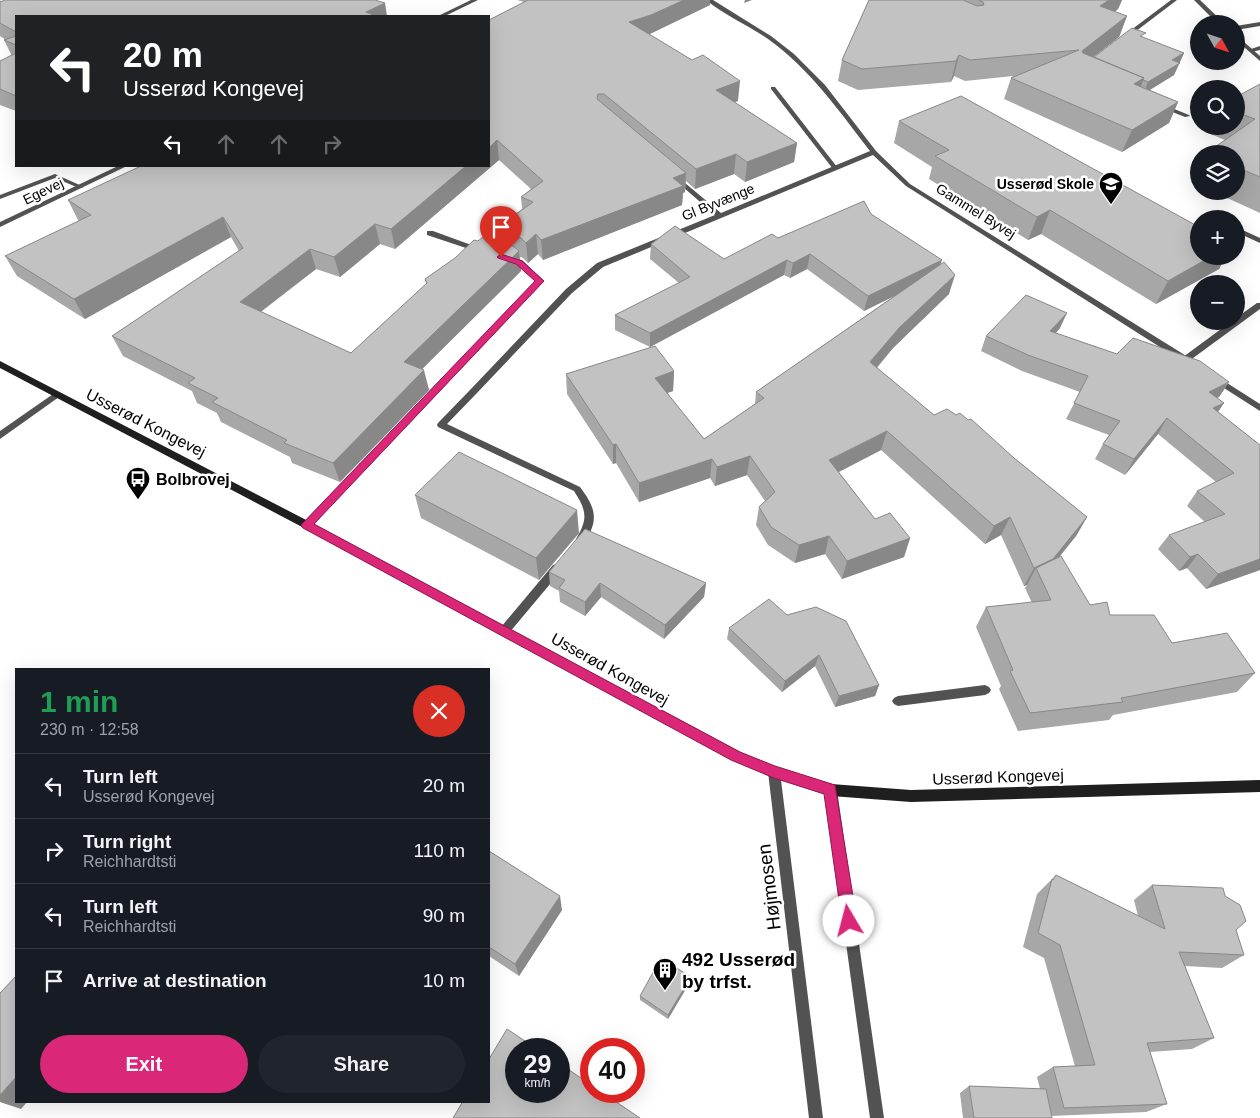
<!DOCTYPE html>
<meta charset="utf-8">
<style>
body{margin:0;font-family:Arial,sans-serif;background:#20242c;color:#f1f3f6;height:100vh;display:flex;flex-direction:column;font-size:19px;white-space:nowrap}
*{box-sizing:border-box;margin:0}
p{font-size:16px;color:#9ea1a6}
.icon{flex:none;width:28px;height:28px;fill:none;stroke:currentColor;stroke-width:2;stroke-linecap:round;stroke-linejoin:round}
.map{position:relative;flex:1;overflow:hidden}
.sheet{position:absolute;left:15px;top:668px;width:475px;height:435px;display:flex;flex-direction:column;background:#171b24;border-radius:0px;box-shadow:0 5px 20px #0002}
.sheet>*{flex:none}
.top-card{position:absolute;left:15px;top:15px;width:475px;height:152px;border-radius:0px;box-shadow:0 5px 20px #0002;background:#202124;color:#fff;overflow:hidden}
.needle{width:32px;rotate:130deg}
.controls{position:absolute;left:1190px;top:15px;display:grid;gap:10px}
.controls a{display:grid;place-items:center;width:55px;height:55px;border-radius:50%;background:#171b24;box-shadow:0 5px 20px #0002;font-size:25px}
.speed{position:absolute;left:505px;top:1038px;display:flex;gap:10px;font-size:25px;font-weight:700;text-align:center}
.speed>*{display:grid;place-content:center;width:65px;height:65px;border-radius:50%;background:#171b24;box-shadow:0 5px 20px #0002;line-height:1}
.speed small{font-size:12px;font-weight:400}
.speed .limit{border:8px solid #d22;background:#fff;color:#111}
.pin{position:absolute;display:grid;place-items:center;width:42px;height:42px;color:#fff;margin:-51px -21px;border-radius:50% 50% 50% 0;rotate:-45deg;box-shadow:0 0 5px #0007}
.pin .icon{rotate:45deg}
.me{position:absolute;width:55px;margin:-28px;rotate:352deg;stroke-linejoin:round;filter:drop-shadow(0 0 4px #0008)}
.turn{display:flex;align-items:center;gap:18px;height:105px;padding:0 25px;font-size:22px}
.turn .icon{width:65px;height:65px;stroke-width:2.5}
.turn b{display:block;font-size:35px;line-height:42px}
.lanes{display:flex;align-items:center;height:48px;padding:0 25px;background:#0003;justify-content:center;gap:25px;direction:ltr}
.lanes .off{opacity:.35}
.round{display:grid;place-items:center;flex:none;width:52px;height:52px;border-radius:26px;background:#20242c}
.head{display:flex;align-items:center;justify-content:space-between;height:85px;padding:0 25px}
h1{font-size:30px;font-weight:700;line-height:38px;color:#1e9e55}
.primary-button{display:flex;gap:10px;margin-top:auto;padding:10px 25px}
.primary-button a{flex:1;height:58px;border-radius:30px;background:#db2777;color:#fff;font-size:20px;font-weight:700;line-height:58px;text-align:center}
.primary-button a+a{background:#20242c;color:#f1f3f6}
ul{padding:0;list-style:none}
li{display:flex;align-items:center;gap:15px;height:65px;padding:0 25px;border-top:1px solid #363941}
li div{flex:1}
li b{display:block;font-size:19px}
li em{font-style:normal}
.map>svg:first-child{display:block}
</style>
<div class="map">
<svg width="1260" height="1118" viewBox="0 0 1260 1118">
<rect width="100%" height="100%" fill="#fff"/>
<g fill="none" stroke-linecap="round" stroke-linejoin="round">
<!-- service -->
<path fill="#525252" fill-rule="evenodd" d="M1171 0H1177L1127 38H1123V36Z
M1260 22V26L1236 30V26Z
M1260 46V50L1251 52 1248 50Z
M771 87H775L837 167V169H833L771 89Z
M1162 104 1189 115 1190 116 1185 117 1160 107V105Z
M55 174 84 187 79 188 55 178 0 199V195Z
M1205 213H1211L1219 219H1210L1205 217Z
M1236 227 1260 238V243L1236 232Z
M1257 303H1260V309L1189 361H1183V357L1232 321H1236V318Z
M473 389 477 392 476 394 447 424 580 487C595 507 600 520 584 542H578L576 539C588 519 587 511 574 491L438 427 437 425 438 423 470 390Z
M557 564 561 565 562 568 561 571 509 633 505 634 501 633 500 630 501 627 553 565Z
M985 685 989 687 991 690 989 693 985 695 898 706 894 704 892 701 894 698 898 696Z"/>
<!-- minor -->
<path fill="#525252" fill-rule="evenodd" d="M471 0H478L445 16H438Z
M706 0H713L771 36 794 54 825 85 876 151 910 184 1188 357V361H1182L906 186 873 155 603 267 572 293 476 394H470L469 392 470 390 566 289 597 263 715 215 675 180V178H679L721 213 870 151C839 111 810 69 768 39 748 25 724 15 706 0Z
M1194 0H1200L1225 24H1218Z
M1236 35 1260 56V61L1236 40Z
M118 166H127L0 227V222Z
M427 231H433L485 250 481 252H478L427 235Z
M506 257 522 260 544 281 310 528H304L302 525 304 522 536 281 516 264 506 261Z
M1216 376 1260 404V411L1213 381 1212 379Z"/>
<!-- tertiary -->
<path fill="#525252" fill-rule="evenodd" d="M56 392 60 395 59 397 0 439V431Z
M774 767 778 768 780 772 823 1118H809L768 772 770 768Z
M831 784 835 786 837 790 884 1118H870L825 790 827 786Z"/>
<!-- secondary -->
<path fill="#1f1f1f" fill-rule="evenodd" d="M0 361 310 522 740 752 775 767 831 784 911 790 1260 780V792L911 802 831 796 774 777 732 760 304 528 0 368Z"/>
</g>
<!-- wall -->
<path fill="#a7a7a7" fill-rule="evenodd" d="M0 0 16 16V111L0 105V61L12 56 4 40H6L0 36Z
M517 0H710V5L649 34 738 101 734 102 797 143 794 162 745 182 734 174 695 189 686 181 685 192 683 193 682 205 543 260 538 254 528 263 523 258 520 257 521 271 422 369 429 390 340 482 292 463 290 457 221 422 217 413 197 403 192 391 123 356 112 336 239 251 231 237 85 319 17 276 5 256 79 221 78 220 68 200 489 166 524 2ZM499 160 531 189 521 197 522 209 494 230 495 240 425 279 426 284 351 353 261 312 316 269 340 277 380 244 395 249Z
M869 0H1122L1118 9 1115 12 1127 16 1119 37 1093 57H1094L1144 38 1184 53 1174 75 1150 90 1178 102 1169 123 1122 152 1004 99 1011 78 1013 76 965 81 954 76 951 82 858 90 838 81 842 60Z
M1260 84V213L1212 191H1236V154L1225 140 1208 133 1212 126H1236V97Z
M899 121 1199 256H1226L1219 269 1156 304 1041 234 1028 240 929 179 932 167 894 143Z
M1199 167V185L1191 182Z
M871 214 941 264 949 294 893 348 877 368 934 415H956L1014 458 1087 517 1076 536 1059 557 1090 605 1110 615 1172 643 1255 673 1237 692 1113 715 1109 720 1018 731 999 689 1001 686 976 627 986 607 1032 603 1025 588 1027 585 1024 586 1001 535 985 544 881 450 839 472 875 519 910 538 904 557 842 579 825 554 795 563 768 545 756 525 759 507 765 501 747 475 715 486 710 478 639 502 616 463 613 464 567 394 566 374 674 371 673 391 667 393 704 439 755 404 756 392 896 295 864 311 807 269 790 278 784 275 650 347 615 330V315L679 283 650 259 651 244 724 259 778 238Z
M1060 328 1056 333 1117 354 1229 382 1219 397 1217 398 1218 412 1260 445V570L1206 589 1187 568 1179 571 1158 549 1169 535 1205 522 1187 506 1197 491 1216 482 1158 434 1125 475 1095 459 1103 444 1109 435 1066 419 1080 392 1022 371 981 351 986 336Z
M415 495 579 533 539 580 421 518Z
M549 572 706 583 704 597 664 639 601 597 585 616 560 602 559 591 550 586Z
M787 615 879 685 875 696 835 707 815 666 782 692 727 639 729 628Z
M489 851 562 910 519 976 489 956Z
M1056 875 1138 916 1134 900 1152 885 1236 930 1244 955 1222 968 1185 966 1214 1038 1192 1049 1150 1052 1167 1104 1146 1112 1051 1116 1052 1118H963L960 1093 969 1086 1040 1089 1037 1077 1053 1067 1075 1066 1044 958 1023 947 1037 894Z
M691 977 690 982 668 1019 640 1000V996Z"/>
<!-- shaded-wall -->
<path fill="#888" d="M684 0H710V5L650 34 630 41 629 22Z
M745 0H752L744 3Z
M1109 0H1122L1118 9 1092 26 1100 6Z
M385 3 387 16H367L366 12Z
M1127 16 1119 37 1074 72 1082 51Z
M1184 53 1174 75 1143 94 1148 82 1172 60Z
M959 55 954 76 951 82 956 61Z
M1144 78 1136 99 1134 84Z
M740 81 738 101 714 109 716 90Z
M1178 102 1169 123 1122 152 1132 130Z
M497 140 499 160 395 249 391 229 466 166H489V148Z
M797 143 794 162 745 182 747 162Z
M736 154 734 174 695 189 696 169Z
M686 173 685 192 683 193 682 205 543 260 541 240 673 178Z
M1050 210 1041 234 1028 240 1037 217Z
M223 217 231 237 85 319 74 299Z
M375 224 380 244 340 277 334 257Z
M536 234 538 254 528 263 526 243Z
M310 249 316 269 247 322 240 302Z
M519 251 521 271 409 382 404 362Z
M810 254 807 269 790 278 793 263Z
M1212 256H1226L1219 269 1156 304 1168 281Z
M787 260 784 275 650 347V333Z
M942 260 937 275 864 311 868 296Z
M955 275 949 294 893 348 865 381 870 362 899 328Z
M1067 313 1060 328 1044 346 1050 331Z
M424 370 429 390 340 482 333 463Z
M674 371 673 391 655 397V378Z
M1229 382 1219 397 1199 407 1209 392Z
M1224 403 1214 418 1213 408Z
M1167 418 1158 434 1125 475 1134 459Z
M887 431 881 450 825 479 829 460Z
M616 444V463L613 464V445Z
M750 456 747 475 715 486 717 467Z
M712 459 710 478 639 502V483Z
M577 510 579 533 539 580 536 558Z
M1010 517 1001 535 985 544 994 526Z
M1087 517 1076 536 1043 577 1036 568 1027 585 1024 586 1034 568Z
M829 536 825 554 795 563 799 545Z
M910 538 904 557 842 579 847 561Z
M1198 554 1187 568 1179 571 1190 557Z
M1260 559V570L1206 589 1218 574Z
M600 583 601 597 585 616V602Z
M706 583 704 597 664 639 665 625Z
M819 655 815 666 782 692 785 681Z
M879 685 875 696 835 707 839 696Z
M560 896 562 910 519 976 515 964Z
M691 977 690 982 668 1019V1015Z
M16 1077V1101H28L21 1109 0 1102V1095Z"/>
<!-- building -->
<path fill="#c2c2c2" stroke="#888" d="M5 0H375L385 3 366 12 376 16H16V32L0 23V2Z
M528 0H684L651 15 629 22 692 60 703 55 740 81 716 90 797 143 747 162 736 154 696 169 604 94H598L597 99 686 173 673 178 683 186 541 240 536 234 526 243 521 238 494 230 533 202 521 197 543 181 497 140 489 148V20Z
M869 0H963L977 6 984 5 983 2 979 0H1109L1100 6 1127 16 1082 51 1083 53 1144 78 1134 84 1178 102 1132 130 1011 78 1079 50 970 60 959 55 956 61 862 69 842 60Z
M1132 28 1146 33 1140 36 1184 53 1172 60 1180 63 1148 82 1143 80 1144 78 1094 57Z
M16 36V45L4 40Z
M16 53V96L0 89V61Z
M1260 84V177L1236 167V154H1205L1255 119 1236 112V97Z
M961 96 1199 227V256H1212L1168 281 1050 210 1037 217 935 156 949 150 899 121Z
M141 166H466L391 229 375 224 334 257 310 249 240 302 351 353 427 283 425 279 455 258 474 240 478 241 484 236 513 246 519 251 404 362 424 370 333 463 284 443 287 440 212 402 218 398 188 383 195 378 112 336 243 248 223 217 74 299 5 256 91 215 68 200Z
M864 201 871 214 942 260 868 296 810 254 793 263 787 260 650 333 615 315 690 277 651 244 675 226 724 259 772 234 778 238Z
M944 262 955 275 899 328 870 362 934 415 947 409 956 415 960 413 968 420 971 419 1014 458 1087 517 1053 559 1034 568 1010 517 994 526 887 431 829 460 875 519 890 513 910 538 847 561 829 536 799 545 771 527 759 507 775 492 750 456 717 467 712 459 639 483 616 444 613 445 566 374 655 346 674 371 655 378 704 439 764 398 756 392Z
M1026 295 1067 313 1050 331 1117 354 1133 338 1200 361 1229 382 1209 392 1224 403 1213 408 1260 445V559L1218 574 1198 554 1190 557 1169 535 1225 514 1197 491 1234 473 1167 418 1134 459 1103 444 1120 421 1074 403 1088 376 1028 355 986 336Z
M459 452 577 510 536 558 415 495Z
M585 529 706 583 665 625 600 583 585 602 559 588 565 580 549 572Z
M1061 556 1090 605 1107 602 1110 615H1154L1172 643 1227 633 1255 673 1121 698 1123 702 1030 713 1010 671 1013 670 986 607 1051 600 1036 568Z
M769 599 787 615 816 607 846 621 879 685 839 696 819 655 785 681 729 628Z
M489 851 560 896 515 964 489 947Z
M1056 875 1165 929 1152 885 1223 888 1225 896 1240 905 1246 921 1236 930 1244 955 1179 952 1214 1038 1147 1043 1167 1104 1064 1108 1053 1067 1095 1065 1060 945 1038 933 1052 879 1053 880Z
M661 958 691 977 668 1015 640 996Z
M16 976V1077L0 1095V993Z
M507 1029 537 1049H516V1091H559V1063L591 1085V1091H600L640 1118H453L463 1101H489V1059Z
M969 1086 1046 1089 1052 1118H974Z"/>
<!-- route -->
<path fill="#db2777" stroke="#8e194d" d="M501 254 522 261 544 281 314 524 740 752 775 766 835 785 857 921 854 926 849 928 844 926 842 921 824 794 774 778 731 760 303 528 301 525 535 281 516 264 498 258 497 257Z"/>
<!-- icons -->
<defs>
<symbol id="school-pin" viewBox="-11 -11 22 30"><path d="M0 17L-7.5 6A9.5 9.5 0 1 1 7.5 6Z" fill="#000" stroke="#fff"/><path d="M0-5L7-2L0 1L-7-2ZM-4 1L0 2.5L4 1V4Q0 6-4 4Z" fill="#fff"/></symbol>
<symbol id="bus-pin" viewBox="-11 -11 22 30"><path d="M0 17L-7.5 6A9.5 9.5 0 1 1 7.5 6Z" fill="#000" stroke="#fff"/><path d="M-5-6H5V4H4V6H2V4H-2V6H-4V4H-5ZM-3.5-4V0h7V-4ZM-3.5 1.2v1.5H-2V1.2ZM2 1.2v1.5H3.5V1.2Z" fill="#fff"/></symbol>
<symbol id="building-pin" viewBox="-11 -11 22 30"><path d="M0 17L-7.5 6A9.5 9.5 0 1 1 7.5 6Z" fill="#000" stroke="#fff"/><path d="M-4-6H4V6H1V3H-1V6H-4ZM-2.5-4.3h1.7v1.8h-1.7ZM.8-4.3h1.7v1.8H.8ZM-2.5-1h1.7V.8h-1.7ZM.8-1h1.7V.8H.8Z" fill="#fff"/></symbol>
</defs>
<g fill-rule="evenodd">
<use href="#school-pin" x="1097" y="170" width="28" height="38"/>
<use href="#bus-pin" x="124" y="465" width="28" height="38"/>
<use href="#building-pin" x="651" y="956" width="28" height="38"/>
</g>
<g text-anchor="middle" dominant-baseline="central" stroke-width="5" stroke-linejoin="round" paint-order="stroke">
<!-- far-poi labels -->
<g font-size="14" font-weight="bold" fill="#000" stroke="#fff" text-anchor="end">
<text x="1094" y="184">Usserød Skole</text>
</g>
<!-- far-street labels -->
<g font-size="14" fill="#000" stroke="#fff">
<text transform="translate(43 191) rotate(-26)">Egevej</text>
<text transform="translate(718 202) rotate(-22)">Gl Byvænge</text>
<text transform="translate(976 211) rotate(32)">Gammel Byvej</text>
</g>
<!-- street labels -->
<g font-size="16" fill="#000" stroke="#fff">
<text transform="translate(146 423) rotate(27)">Usserød Kongevej</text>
<text transform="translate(610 669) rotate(29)">Usserød Kongevej</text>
<text transform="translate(998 777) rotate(-2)">Usserød Kongevej</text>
</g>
<!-- poi labels -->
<g font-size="16" font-weight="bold" fill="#000" stroke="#fff" text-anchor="start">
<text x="156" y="479">Bolbrovej</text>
</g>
<!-- near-street labels -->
<g font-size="19" fill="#000" stroke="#fff">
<text transform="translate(769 887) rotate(-97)">Højmosen</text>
</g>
<!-- near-poi labels -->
<g font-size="19" font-weight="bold" fill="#000" stroke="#fff" text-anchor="start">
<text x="682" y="959">492 Usserød<tspan x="682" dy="22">by trfst.</tspan></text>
</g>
</g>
</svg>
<div class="controls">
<a><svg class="needle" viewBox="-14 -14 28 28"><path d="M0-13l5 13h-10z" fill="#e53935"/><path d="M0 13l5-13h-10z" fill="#9ea1a6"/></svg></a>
<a><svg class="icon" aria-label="search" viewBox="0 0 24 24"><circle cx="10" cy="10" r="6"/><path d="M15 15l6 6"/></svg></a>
<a><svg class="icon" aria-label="layers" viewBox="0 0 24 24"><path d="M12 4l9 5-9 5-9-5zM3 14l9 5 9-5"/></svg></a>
<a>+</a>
<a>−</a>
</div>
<div class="speed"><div>29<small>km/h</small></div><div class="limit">40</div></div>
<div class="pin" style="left:501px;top:257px;background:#d93025"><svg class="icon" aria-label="arrive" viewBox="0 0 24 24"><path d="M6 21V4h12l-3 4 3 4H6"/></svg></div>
<svg class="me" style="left:849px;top:921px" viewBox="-20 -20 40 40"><circle r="19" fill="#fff"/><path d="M0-13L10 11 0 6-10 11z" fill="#db2777"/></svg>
<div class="top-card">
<div class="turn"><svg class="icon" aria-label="left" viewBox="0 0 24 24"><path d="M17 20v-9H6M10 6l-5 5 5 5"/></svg><div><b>20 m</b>Usserød Kongevej</div></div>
<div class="lanes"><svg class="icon" aria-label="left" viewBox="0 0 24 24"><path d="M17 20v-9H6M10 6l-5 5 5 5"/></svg><svg class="icon off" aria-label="ahead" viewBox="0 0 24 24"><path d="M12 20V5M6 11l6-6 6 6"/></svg><svg class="icon off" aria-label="ahead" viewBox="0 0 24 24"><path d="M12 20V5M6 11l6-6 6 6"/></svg><svg class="icon off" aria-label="right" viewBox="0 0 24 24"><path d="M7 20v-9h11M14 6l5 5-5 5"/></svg></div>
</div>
<section class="sheet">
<div class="head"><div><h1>1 min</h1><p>230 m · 12:58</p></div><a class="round" style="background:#d93025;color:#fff"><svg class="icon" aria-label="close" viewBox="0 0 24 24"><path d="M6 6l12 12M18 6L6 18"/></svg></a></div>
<ul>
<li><svg class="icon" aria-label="left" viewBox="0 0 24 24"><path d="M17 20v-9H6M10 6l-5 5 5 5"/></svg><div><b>Turn left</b><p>Usserød Kongevej</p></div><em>20 m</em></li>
<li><svg class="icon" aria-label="right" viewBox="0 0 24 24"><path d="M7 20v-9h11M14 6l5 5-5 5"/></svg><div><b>Turn right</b><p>Reichhardtsti</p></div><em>110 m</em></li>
<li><svg class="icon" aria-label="left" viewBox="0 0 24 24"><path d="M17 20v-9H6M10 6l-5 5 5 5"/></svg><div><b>Turn left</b><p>Reichhardtsti</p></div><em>90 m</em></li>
<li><svg class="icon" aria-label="arrive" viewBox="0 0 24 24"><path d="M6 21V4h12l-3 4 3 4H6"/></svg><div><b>Arrive at destination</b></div><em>10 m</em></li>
</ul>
<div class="primary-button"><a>Exit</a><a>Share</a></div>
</section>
</div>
